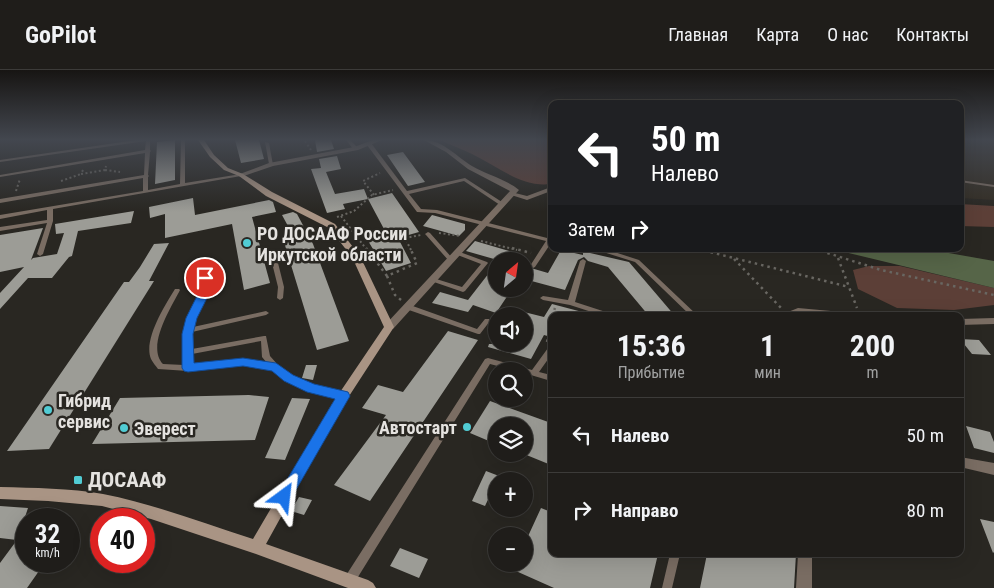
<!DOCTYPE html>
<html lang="ru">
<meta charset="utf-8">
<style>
body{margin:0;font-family:"Roboto Condensed",sans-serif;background:#272623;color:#f1f3f6;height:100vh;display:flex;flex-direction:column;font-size:19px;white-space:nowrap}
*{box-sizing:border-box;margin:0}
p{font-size:16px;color:#a1a2a2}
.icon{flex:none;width:28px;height:28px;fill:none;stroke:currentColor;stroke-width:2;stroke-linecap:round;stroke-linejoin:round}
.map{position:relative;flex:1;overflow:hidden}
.sheet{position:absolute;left:548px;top:242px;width:416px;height:245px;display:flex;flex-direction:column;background:#1f1d1a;border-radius:10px;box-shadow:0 5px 20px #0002,0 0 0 1px #3c3b39}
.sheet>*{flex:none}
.guide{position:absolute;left:548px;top:30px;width:416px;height:152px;border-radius:10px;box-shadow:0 5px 20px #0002,0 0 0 1px #3c3b39;background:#202124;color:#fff;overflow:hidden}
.needle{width:32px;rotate:29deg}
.fabs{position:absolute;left:488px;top:182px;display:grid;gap:10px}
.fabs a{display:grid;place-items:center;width:45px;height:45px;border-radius:50%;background:#1f1d1a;box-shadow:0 5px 20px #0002,0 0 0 1px #3c3b39;font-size:25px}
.speed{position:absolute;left:15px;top:438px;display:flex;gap:10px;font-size:25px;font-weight:700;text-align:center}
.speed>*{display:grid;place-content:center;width:65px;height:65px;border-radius:50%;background:#1f1d1a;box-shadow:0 5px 20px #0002,0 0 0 1px #3c3b39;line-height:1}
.speed small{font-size:12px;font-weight:400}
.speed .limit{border:8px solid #d22;background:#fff;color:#111}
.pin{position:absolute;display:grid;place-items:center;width:42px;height:42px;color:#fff;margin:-21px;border:2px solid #fff;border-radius:50%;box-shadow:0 1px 5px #0007}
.me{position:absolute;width:55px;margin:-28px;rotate:30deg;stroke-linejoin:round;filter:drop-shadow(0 0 4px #0008)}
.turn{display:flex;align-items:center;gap:18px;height:105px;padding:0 20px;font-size:22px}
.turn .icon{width:65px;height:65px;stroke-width:2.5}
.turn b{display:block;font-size:35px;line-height:42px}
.then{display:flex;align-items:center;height:48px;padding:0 20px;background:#0003;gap:10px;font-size:19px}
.eta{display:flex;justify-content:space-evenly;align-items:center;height:85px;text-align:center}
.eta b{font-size:30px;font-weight:700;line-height:35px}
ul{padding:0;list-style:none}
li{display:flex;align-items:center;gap:15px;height:75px;padding:0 20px;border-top:1px solid #3c3b39}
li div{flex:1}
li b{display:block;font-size:19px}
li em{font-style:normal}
header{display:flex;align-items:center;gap:30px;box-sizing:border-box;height:70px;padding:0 25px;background:#1f1d1a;border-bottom:1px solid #3c3b39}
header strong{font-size:24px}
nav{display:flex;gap:28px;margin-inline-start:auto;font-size:18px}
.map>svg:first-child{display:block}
</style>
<header>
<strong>GoPilot</strong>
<nav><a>Главная</a><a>Карта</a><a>О нас</a><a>Контакты</a></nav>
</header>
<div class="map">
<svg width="994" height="518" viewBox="0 0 994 518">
<rect width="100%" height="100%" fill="#292722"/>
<!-- built -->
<path fill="#332d23" d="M960 70H994V130L960 128Z"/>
<!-- green -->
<path fill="#5c3f37" d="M440 70H551V114C522 118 497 96 472 84 462 79 450 75 440 70Z
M960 134 994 136V157L960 156Z
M869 196H900L994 218V235L954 240 897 238 858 219 853 200Z"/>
<!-- water -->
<path fill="#566548" d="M832 179H926L994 191V218Z"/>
<!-- building -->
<path fill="#9c9c96" d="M175 70V110L155 114 157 72Z
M235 70H259L264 89 241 93Z
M315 70H331L334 79 317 82Z
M403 82 425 112 408 116 387 85Z
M337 86 341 99 326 102 335 124 364 119 368 129 343 134 345 139 327 143 311 99 321 98 319 89Z
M392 123 419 162 398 168 411 193 386 201 364 164 384 159 368 129Z
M193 128 195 145 269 130 273 132 276 142 252 147 270 213 244 220 232 154 165 168V144L150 148 149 137Z
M134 141 131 153 78 161 72 186 69 187 52 208H28L0 239V223L24 197 0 202V165L43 158 31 190 33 188 57 184 64 163 56 164 55 154Z
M293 142 297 144 313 174 349 271 317 280 284 172 295 169 282 145Z
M432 145 465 154V160L459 166 423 156Z
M475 171 516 183 508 191H501L466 181Z
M169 173 149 211H154L49 379 7 381 124 212H129L140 197 154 174Z
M561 180 583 185V183H590L629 192 675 246H649L608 197 588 191 584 187 578 190 565 220 524 209V196L548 203Z
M496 194V219H512L496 243 473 235 468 242 432 233 440 222 468 230Z
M552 234 590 244V246H551V267L544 265 531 289 488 277 489 274H524V242L544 247Z
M448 261 478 270 370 431 334 415 386 345 362 338 378 315 403 322Z
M960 269 979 270 991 285 972 284Z
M306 295H317L313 310 302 308Z
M249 325 269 327 255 370 92 374 120 328Z
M292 328 310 329 285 390 265 388Z
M490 331 551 353V395L524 384V356H496V374L470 363Z
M966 356 990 362 994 372V383L974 378Z
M486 401 499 406 485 436 472 431Z
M299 427 312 430 304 445 291 441Z
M0 436 28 438 25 447 26 491H46L27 518H0V493L17 470 0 468Z
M541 438 551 442V484H658L650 518H554L500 494H524V475Z
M980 449 994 452V482L993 483Z
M400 478 428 489 419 508 390 496Z
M707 484H796L794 518H700Z"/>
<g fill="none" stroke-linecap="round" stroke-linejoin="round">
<!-- path-far1 -->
<path stroke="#696762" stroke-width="2" stroke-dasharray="2 2.5" stroke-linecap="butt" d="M305 71 311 80
M83 100 81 104 105 100 106 96
M105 100 120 102
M61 111 81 104
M16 121 20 109
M374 125 363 111 380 103
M341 146 367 180
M337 147 354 141 372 125 393 120
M439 163 461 166
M481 171 517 180
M698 179 700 180
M411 180 405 168 421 165"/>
<!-- path -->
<path stroke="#696762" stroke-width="2.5" stroke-dasharray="2.5 4" stroke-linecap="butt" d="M366 178 387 206
M512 178 531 183
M698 179 849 217
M815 179 881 200 994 225
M838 188 857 238
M734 189 782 239
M401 230 395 225 387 206 417 193 410 178
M552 246 555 238
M547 272 551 250"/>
<!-- lane -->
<path fill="#7a6d63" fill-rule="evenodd" d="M136 70H150V80L151 81 150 82 148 105 149 106 148 107V120L180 114 181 70H185V113L241 104 243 105 241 106 53 139V151L43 184 40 186 37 184 47 153 0 161V157L47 150V140L0 149V145L143 121V108L0 133V129L144 105 145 83 0 107V105L145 80 146 71 0 92V90Z
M346 70H350L358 78V80H354Z
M265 72 269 73 273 95 269 94Z
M367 73H371L407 121 465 108 505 134 502 136 500 135 464 111 409 124 421 139 437 140 551 169V173L535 197 533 198 530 196 546 171 435 143 417 142 367 75Z
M960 110 994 115V117L960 112Z
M551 117V121L527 130 508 124 511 122 527 126Z
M428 162 430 163 453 189 454 190 453 191H449L426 165 425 164Z
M577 179H605L639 190 698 246H691L635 192 600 181H580Z
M457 181 487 192 488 193 465 221 463 222 431 211 430 210 433 208 462 217 481 194 455 184V182Z
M274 187 277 189 284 217 283 228 280 230 277 228 278 217 271 189Z
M583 189 586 191 575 232 612 244 613 246H604L570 235 543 230 540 228 543 226 568 230 580 191Z
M205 206 208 208 207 224 195 248 193 257 266 241 269 243 266 245 192 262V279L264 266H266L270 286 278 295 292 306 314 316 347 324 348 326 347 328 344 329 309 321 286 310 273 299 243 295 188 301 158 299C156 296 153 293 151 289 143 270 165 235 175 219H179L180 220C171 238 146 276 163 294L184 295V284L183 282 184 280 185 261 189 248 201 224 202 208ZM261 271 262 287 267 293 243 289 192 295V284Z
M406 235H410L477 259 485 249H489L490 251 480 264H478L406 239 405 237Z
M551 277V285L539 302 551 305V311L524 303V301H517L490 294 353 515 349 516 345 515 344 511 345 507 485 289 488 288 532 300 548 278Z
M670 484H680L672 518H662Z"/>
<!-- street -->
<path fill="#7a6d63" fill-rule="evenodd" d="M373 70H382L358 80 273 96 241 107 237 105 269 93 354 77Z
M424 70C443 70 457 87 472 96 487 105 506 109 519 120L393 259H385L384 257 385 255 510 121 468 99 446 82Z
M798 238 853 243 858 246H821L799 244 794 246H781L783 244Z
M994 248V254L960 255V249Z
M960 387 994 393V405L960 397Z
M798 484H812V518H796Z"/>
<!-- secondary -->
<path fill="#a99484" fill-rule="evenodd" d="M198 70H204L214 85 228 98 243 104 272 122 335 154 360 186 394 257 340 340 266 474 368 510 373 513 376 518H348L256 484 151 449 102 436 48 431 0 429V417C34 418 70 418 103 424 154 434 203 453 253 469L332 334 384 257 352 187 329 158 266 126 239 106 224 100 210 87Z"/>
</g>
<!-- sky -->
<linearGradient id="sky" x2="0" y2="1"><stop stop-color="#171513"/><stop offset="0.49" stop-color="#43474f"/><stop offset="1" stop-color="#43474f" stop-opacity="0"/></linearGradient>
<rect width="994" height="142" fill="url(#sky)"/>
<!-- route -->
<path fill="#1a73e8" stroke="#114b97" d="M205 205 211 208 209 224 197 248 193 264 194 293 243 288 276 293 293 305 314 314 344 321 348 322 350 326 289 432 284 434 279 432 277 427 279 423 335 329 307 322 284 311 272 301 243 296 188 302 184 301 182 298V264L186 248 198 224 200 208Z"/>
<!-- markers -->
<g fill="#51ccd4" stroke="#292722" stroke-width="2">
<circle cx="247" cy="173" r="5"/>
<circle cx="48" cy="340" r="5"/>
<circle cx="467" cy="357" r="5"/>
<circle cx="124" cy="358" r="5"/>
<rect x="73" y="405" width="10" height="10" rx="2.5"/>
</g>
<g text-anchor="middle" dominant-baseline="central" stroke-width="5" stroke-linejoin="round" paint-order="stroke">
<!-- poi labels -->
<g font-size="18" font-weight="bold" fill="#e5e3e0" stroke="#292722" text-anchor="start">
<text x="257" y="163">РО ДОСААФ России<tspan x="257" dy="21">Иркутской области</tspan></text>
<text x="58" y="330">Гибрид<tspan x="58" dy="21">сервис</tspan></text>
<text x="457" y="357" text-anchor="end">Автостарт</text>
<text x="134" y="358">Эверест</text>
</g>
<!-- near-poi labels -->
<g font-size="21" font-weight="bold" fill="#e5e3e0" stroke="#292722" text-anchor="start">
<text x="88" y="410">ДОСААФ</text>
</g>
</g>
</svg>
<div class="fabs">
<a><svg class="needle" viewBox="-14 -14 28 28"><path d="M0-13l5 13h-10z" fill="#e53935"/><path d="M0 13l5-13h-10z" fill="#a1a2a2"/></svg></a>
<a><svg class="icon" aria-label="sound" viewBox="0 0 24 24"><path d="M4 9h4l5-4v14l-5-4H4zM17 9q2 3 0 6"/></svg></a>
<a><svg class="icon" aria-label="search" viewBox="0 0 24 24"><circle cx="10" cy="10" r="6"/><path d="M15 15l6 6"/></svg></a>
<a><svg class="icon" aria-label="layers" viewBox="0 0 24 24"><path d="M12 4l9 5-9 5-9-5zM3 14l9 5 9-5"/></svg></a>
<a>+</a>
<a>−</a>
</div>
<div class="speed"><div>32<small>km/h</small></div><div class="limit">40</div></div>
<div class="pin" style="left:205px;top:208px;background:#d93025"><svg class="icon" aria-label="arrive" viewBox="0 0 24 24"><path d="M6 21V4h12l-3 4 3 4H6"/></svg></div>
<svg class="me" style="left:284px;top:427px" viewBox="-20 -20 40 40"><path d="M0-17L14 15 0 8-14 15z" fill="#1a73e8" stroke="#fff" stroke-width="4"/></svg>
<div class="guide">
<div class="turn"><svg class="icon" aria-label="left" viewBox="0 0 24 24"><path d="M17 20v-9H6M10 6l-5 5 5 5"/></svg><div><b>50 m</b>Налево</div></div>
<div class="then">Затем<svg class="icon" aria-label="right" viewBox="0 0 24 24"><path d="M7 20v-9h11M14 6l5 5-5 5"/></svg></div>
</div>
<section class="sheet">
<div class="eta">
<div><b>15:36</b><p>Прибытие</p></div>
<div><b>1</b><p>мин</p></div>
<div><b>200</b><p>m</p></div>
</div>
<ul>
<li><svg class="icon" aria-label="left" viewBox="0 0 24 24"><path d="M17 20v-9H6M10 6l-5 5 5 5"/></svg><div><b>Налево</b></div><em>50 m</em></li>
<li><svg class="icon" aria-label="right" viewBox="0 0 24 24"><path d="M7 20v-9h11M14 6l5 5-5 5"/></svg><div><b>Направо</b></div><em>80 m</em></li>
</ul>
</section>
</div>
